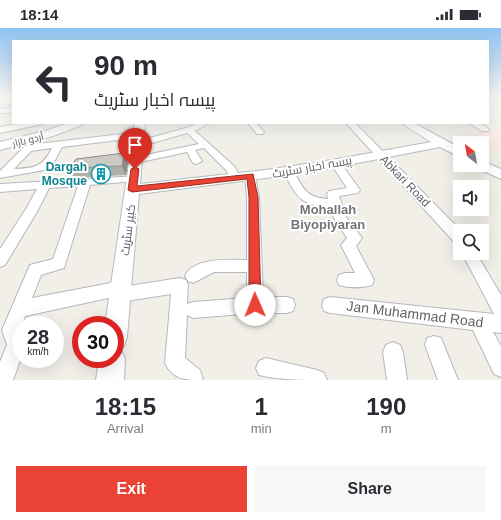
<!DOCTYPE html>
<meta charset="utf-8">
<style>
body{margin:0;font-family:Helvetica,Cairo,sans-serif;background:#f7f7f7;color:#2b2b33;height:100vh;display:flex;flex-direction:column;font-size:15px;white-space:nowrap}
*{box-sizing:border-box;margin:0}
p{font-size:13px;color:#7c7c81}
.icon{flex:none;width:22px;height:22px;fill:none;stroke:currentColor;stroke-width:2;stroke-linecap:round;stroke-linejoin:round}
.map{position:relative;height:352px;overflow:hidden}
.side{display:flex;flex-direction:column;background:#fff;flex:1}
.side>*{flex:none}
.top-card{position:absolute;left:12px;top:12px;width:477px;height:84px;border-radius:0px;box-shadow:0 4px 16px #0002;background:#fff;color:#2b2b33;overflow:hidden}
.needle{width:26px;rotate:329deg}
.fabs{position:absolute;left:453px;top:108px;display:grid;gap:8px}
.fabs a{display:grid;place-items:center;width:36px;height:36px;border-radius:0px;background:#fff;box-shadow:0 4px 16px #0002;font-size:20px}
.speed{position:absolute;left:12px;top:288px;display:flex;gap:8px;font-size:20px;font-weight:700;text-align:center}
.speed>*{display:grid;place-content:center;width:52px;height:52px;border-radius:50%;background:#fff;box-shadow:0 4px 16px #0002;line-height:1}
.speed small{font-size:10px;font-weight:400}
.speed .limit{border:6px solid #d22;background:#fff;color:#111}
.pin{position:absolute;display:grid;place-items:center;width:34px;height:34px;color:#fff;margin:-41px -17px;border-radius:50% 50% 50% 0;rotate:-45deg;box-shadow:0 0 4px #0007}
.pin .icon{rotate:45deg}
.me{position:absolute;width:44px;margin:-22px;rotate:359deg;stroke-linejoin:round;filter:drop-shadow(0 0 3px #0008)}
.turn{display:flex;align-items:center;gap:14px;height:84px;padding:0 16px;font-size:18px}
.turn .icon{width:52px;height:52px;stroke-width:2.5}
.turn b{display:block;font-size:28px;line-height:34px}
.eta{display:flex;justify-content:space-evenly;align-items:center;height:68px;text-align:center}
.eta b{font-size:24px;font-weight:700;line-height:28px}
.action{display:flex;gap:8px;margin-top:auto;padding:8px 16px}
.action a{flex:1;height:46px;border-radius:0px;background:#ea4335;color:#fff;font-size:16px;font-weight:700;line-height:46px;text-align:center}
.action a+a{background:#f7f7f7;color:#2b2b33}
.status{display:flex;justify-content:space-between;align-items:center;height:28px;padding:0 20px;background:#fff;direction:ltr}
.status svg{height:11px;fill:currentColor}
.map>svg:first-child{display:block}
</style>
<div class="status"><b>18:14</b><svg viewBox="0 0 49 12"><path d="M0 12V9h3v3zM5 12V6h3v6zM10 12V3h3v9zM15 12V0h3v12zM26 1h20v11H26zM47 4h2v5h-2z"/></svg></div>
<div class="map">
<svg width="501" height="352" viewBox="0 0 501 352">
<rect width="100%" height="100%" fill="#f1efe8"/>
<!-- medical -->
<path fill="#fce8e6" d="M501 99V122L471 106Z"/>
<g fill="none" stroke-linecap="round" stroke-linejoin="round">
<defs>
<path id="street" d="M13 71V75L0 76V72Z
M13 80V84L0 85V81Z
M25 95H42L38 97 0 105V99Z
M198 95H209L195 103 234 138 241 150 240 152H232L226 142 204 120 195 122 202 133 197 136 193 135 187 124 136 135 131 132 136 129 199 116 187 105 138 119 133 116 135 114 186 100Z
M248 95H256L264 104 263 106H257Z
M346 95H355L461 203 460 216 455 215Z
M469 95H479L489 101 488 103H482Z
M139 104 142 105 143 107 142 109 62 119 53 136 44 142 0 150V143L31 112H37L39 114 37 116ZM52 120C42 140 34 140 14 141L31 123Z
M336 133 340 134 360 162 358 165 339 168 346 189 362 210 356 218 374 252 372 257C362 260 349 260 339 257L337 252 339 247 345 245H355L341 217 347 210 334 190 330 179C298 177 297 168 283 143L284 141H292C303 158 304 170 328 171L327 166 329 163 347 160 331 136Z
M250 145 255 148 259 169 263 269H287L293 271 295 277 293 283 287 285H255L193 290 187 287 185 330 200 342 203 352C186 352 173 352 165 335L171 266 120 274 114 272 113 269 25 288 20 302 21 330 13 352H0V334L7 317 2 302 30 237 53 231 78 158 49 160 38 182 5 237 0 239V221L26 181 37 161 0 164V156L138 148 139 150 134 153 90 157 64 240 41 247 32 270 121 253 127 255 128 258 180 250 186 252 188 257 187 276 193 274 247 270V244H214L193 255 188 253 185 248C194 229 229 232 247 232V169L245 148Z
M462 225H476L501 267V305L493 304 501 318V349L494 346 473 302 330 285 324 283 322 277 324 271 330 269 494 286Z
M434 308 441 310 458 352H438L425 317 427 310Z
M393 314 400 317 403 324 407 352H387L383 324 386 317Z
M266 330 317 342 324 345 327 352C305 352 280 352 259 347L256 340 259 333Z"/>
<path id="secondary" d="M68 95H83L82 97 53 108 0 122V114L45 103Z
M135 95H145L140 156 266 142 332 132 431 114 401 95H414L460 120V129L440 119 332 140 266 150 139 166 127 309 124 318 117 320 121 322 125 331 124 352H96L99 331H115V297H105Z
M482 133 501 141V151L477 140 475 137H482Z"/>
</defs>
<!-- street casing -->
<use href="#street" stroke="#b5b8bc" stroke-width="2"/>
<!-- secondary casing -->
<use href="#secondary" stroke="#b6babf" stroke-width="2"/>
<!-- street -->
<use href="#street" fill="#fff" fill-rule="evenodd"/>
<!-- secondary -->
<use href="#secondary" fill="#fff" fill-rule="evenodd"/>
</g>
<!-- wall -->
<path fill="#afaea9" d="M128 135 126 147 74 150 69 140Z"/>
<!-- shaded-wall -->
<path fill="#8f8d8a" d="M124 125 128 135 126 147 122 138Z"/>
<!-- building -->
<path fill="#cccac5" stroke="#8f8d8a" d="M124 125 122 138 69 140 76 131Z"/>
<!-- sky -->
<linearGradient id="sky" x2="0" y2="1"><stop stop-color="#8fc3f1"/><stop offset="0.58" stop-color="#f9f8f5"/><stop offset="1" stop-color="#f9f8f5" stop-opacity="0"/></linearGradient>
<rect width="501" height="119" fill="url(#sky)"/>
<!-- route -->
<path fill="#ea4335" stroke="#982c22" d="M135 139 139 141 137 158 253 146 258 169 261 277 259 281 255 283 250 281 249 277V169L247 151 132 164 128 162 131 141Z"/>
<!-- icons -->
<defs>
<symbol id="building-ring" viewBox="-11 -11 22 22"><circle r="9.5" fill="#fff" stroke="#0f9aa8" stroke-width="1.5"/><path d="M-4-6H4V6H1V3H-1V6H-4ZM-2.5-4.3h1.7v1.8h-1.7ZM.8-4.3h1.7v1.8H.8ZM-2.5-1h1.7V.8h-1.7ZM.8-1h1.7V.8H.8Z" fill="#0f9aa8"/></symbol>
</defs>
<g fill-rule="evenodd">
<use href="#building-ring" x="90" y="135" width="22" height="22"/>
</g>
<g text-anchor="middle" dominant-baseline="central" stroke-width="4" stroke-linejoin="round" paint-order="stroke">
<!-- far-street labels -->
<g font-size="10" fill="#5f6368" stroke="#fff">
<text transform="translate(28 112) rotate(-14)">اُردو بازار</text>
</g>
<!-- culture labels -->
<g font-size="12" font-weight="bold" fill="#0d838f" stroke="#fff" text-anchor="end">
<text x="87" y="139">Dargah<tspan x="87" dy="14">Mosque</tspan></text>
</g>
<!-- street labels -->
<g font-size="12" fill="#5f6368" stroke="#fff">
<text transform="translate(312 139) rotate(-10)">پیسہ اخبار سٹریٹ</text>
<text transform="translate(405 153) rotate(46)">Abkari Road</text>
<text transform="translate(128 202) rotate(-83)">کبیر سٹریٹ</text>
</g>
<!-- neighbourhood labels -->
<g font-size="13" font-weight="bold" fill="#70757a" stroke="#fff">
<text x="328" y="181">Mohallah<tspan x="328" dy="15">Biyopiyaran</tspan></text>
</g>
<!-- near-street labels -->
<g font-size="14" fill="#5f6368" stroke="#fff">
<text transform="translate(415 286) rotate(7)">Jan Muhammad Road</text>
</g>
</g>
</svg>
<div class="fabs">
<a><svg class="needle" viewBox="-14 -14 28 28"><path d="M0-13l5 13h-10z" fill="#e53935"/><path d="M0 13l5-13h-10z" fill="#7c7c81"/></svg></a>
<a><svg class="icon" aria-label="sound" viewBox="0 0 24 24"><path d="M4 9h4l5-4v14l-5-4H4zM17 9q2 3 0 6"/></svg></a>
<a><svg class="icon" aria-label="search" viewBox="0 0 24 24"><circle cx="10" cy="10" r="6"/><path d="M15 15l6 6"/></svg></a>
</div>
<div class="speed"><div>28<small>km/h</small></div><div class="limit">30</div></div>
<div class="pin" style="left:135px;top:141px;background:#d93025"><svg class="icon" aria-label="arrive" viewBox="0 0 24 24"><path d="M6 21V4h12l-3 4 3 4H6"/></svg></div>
<svg class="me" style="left:255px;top:277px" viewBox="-20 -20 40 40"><circle r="19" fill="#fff"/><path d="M0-13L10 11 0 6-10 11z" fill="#ea4335"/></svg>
<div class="top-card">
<div class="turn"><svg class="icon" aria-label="left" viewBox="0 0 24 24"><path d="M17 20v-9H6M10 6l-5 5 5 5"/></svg><div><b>90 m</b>پیسہ اخبار سٹریٹ</div></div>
</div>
</div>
<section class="side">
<div class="eta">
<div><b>18:15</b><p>Arrival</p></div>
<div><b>1</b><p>min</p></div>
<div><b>190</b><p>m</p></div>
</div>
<div class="action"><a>Exit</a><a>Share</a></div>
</section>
